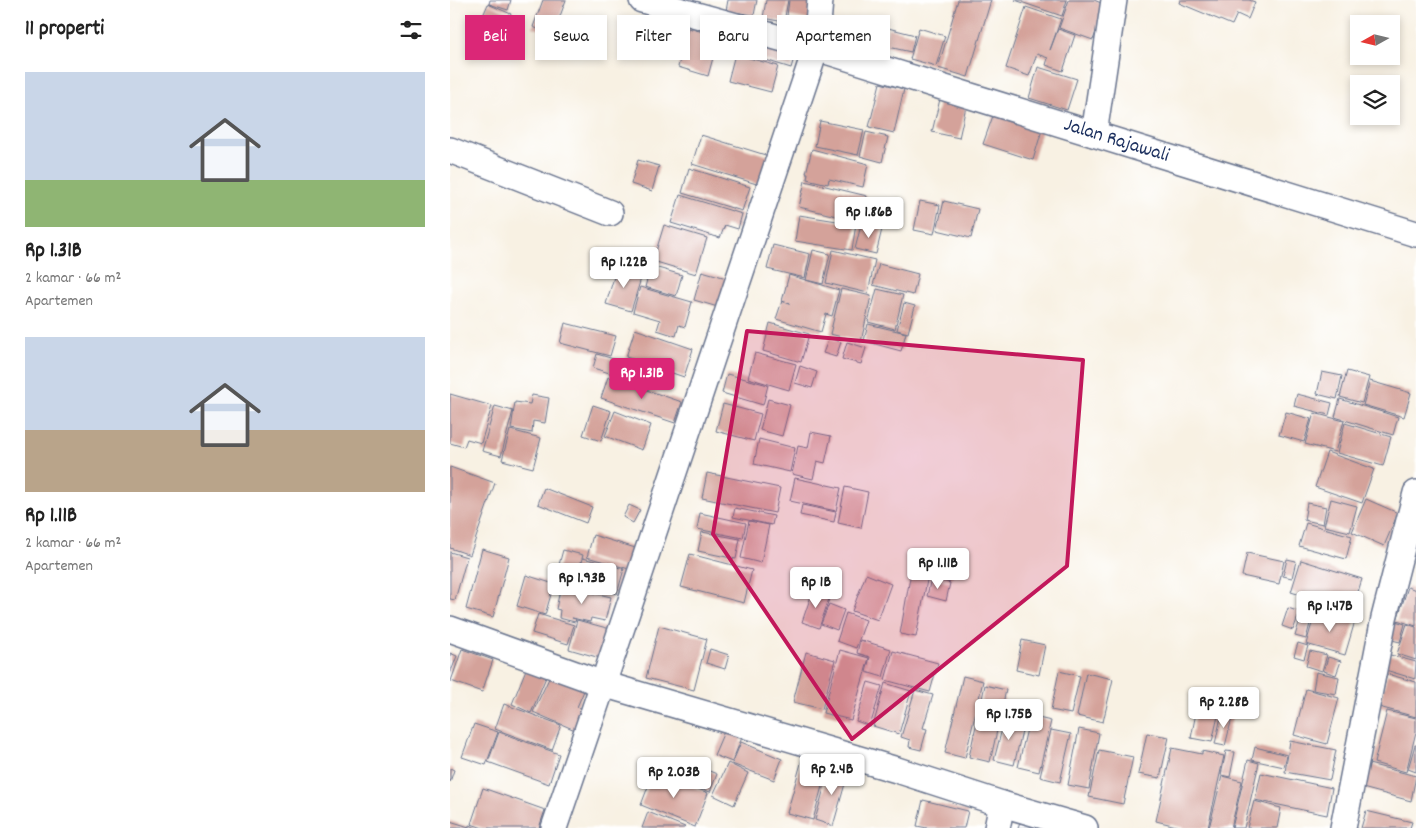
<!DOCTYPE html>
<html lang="id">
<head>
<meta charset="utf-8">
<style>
  body { margin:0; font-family:Dekko,sans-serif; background:#f6f6f6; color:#222; height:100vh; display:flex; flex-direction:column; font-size:19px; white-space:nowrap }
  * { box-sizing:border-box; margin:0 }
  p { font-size:16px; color:#767676 }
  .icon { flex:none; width:28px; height:28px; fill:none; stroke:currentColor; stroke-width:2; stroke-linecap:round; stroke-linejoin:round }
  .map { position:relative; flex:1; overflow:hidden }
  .side { display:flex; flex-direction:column; background:#fff; width:450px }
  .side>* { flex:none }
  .top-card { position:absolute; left:15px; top:15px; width:475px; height:45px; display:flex; gap:10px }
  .needle { width:32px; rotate:262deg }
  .controls { position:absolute; left:900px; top:15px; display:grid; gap:10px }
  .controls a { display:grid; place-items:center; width:50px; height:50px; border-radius:0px; background:#fff; box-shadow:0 2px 8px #0003; font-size:25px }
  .price { position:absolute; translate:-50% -42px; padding:0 11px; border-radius:5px; background:#fff; color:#222; font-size:16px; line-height:32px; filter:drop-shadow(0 1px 2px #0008) }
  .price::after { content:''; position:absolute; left:50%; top:30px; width:15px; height:11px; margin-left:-8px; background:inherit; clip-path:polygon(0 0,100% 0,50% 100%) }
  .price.on { background:#db2777; color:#fff }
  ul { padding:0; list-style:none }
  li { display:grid; align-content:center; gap:10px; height:265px; padding:0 25px }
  li span { display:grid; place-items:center; height:155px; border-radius:0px; color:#555 }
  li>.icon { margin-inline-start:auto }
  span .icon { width:90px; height:90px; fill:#fffc; stroke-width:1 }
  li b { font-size:21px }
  h2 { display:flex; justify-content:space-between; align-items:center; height:60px; padding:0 25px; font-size:21px }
  .tag { padding:0 18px; border-radius:0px; background:#fff; box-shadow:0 2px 8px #0003; font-size:18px; line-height:45px }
  .tag.on { background:#db2777; color:#fff }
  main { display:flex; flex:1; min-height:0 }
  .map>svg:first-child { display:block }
  .building { fill:#d4a29a }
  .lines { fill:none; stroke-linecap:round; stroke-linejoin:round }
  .minor-casing { stroke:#68738d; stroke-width:28 }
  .minor { stroke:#fff; stroke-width:25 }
  .marked { fill:#c2185b; fill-opacity:0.2; stroke:#c2185b; stroke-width:4; stroke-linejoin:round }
  .labels { text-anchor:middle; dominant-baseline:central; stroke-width:5; stroke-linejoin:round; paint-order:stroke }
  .street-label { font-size:20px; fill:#1b2f5e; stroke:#fff }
</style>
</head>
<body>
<main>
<section class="side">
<h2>11 properti<svg class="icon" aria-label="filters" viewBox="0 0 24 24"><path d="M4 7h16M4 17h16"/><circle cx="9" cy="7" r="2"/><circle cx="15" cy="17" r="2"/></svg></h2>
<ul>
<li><span style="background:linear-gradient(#c9d6e8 70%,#8fb573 0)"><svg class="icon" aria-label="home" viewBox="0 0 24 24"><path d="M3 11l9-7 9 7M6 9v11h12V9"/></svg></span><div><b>Rp 1.31B</b><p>2 kamar · 66 m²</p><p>Apartemen</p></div></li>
<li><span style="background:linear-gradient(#c9d6e8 60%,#b9a48a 0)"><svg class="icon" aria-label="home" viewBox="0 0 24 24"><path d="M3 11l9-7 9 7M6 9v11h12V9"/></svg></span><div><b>Rp 1.11B</b><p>2 kamar · 66 m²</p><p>Apartemen</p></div></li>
</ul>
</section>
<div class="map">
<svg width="966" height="828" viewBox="0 0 966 828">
  <rect width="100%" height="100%" fill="#fff"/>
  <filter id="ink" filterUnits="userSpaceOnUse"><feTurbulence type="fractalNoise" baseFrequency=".02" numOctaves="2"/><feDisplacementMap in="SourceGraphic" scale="10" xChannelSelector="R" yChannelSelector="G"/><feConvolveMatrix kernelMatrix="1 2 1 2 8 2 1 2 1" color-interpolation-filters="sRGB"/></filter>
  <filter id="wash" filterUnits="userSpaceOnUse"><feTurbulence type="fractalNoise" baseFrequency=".0096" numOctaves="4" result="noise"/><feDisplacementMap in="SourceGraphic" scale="20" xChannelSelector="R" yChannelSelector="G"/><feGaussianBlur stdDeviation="1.12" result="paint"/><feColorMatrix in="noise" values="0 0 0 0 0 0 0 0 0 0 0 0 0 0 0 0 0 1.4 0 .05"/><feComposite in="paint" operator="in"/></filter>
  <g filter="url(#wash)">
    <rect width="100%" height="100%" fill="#f8f1e3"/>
    <g id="blocks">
      <path class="building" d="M40 0H61L58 10 39 4Z
        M93 0H116L103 35 83 27Z
        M278 0H307L304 15 276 11Z
        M316 0H338L334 22 313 18Z
        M339 0H368L365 21 337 16Z
        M508 0H541L518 77 488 68Z
        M565 0H617L612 16Z
        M619 0H644L656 5 643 40 609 28Z
        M730 0H799L805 2 798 19 787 14 782 25 729 3Z
        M38 4 61 14 55 28 32 18Z
        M576 7 611 19 600 50 608 29 625 35 613 71 596 65 598 58 587 54 579 76 556 68Z
        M410 21 425 24 423 38 408 35Z
        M238 28 269 36 258 76 228 67Z
        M438 28 465 35 461 52 434 46Z
        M469 28 495 36 486 66 460 59Z
        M316 38 347 48 341 68 309 58Z
        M285 54 328 66 321 92 278 81Z
        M588 67 627 79 617 110 579 98Z
        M430 83 454 89 444 133 419 127Z
        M491 95 517 102 509 138 482 132Z
        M544 113 592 130 583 160 533 144Z
        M370 121 414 130 408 155 365 146Z
        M416 132 438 137 432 162 410 156Z
        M251 135 322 157 313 186 242 164Z
        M362 149 418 164 413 187 379 179 378 184 357 179 358 173H356Z
        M188 160 209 166 202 191 181 184Z
        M239 168 300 187 292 211 232 193Z
        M355 181 417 196 411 222 349 207Z
        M230 195 292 214 288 229 275 225 270 238 221 223Z
        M470 201 490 205 484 234 464 230Z
        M494 201 528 209 521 238 487 230Z
        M349 215 406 224 402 250 345 241Z
        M214 225 257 238 246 274 203 261Z
        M411 225 432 229 426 254 405 249Z
        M323 245 360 254 355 278 317 269Z
        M363 250 380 254 373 284 356 280Z
        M383 250 425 260 418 293 376 283Z
        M429 264 468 274 463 295 423 285Z
        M201 266 232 275 226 296 195 287Z
        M167 267 192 275 181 311 156 304Z
        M252 271 287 281 278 310 244 300Z
        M339 275 389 290 382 316 376 314 371 332 326 319 332 301 340 304 332 301Z
        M190 287 242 302 235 327 229 325 226 336 207 330 210 320 183 312Z
        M391 289 421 296 411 342 380 334Z
        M427 289 453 295 445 329 418 322Z
        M454 303 465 306 458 333 447 330Z
        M115 323 166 336 160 356 110 343Z
        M320 323 359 334 351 362 313 351Z
        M418 324 456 333 451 351 414 341Z
        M185 329 243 349 234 377 176 357Z
        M379 338 391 342 386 357 373 353Z
        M397 342 416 348 411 364 392 359Z
        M305 353 346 364 339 390 298 378Z
        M147 354 170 361 166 375 143 368Z
        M173 359 206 370 199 389 167 378Z
        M350 366 367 372 362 388 345 383Z
        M897 371 919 377 912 403 890 397Z
        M872 372 892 376 887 399 867 394Z
        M277 374 318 385 313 405 272 393Z
        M158 377 232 402 225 423 151 398Z
        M920 381 961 393 954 417 913 405Z
        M0 394 42 406 31 443 17 439 14 447 0 443Z
        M847 394 882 403 879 415 844 406Z
        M82 395 99 398 95 423 83 421 82 433 61 429 65 402 80 404Z
        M318 399 340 405 332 436 310 430Z
        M890 399 948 417 943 435 885 417Z
        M273 404 311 414 304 441 266 431Z
        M143 405 161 411 151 441 133 435Z
        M45 406 63 411 51 456 32 451Z
        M165 411 201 425 192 450 155 436Z
        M836 412 861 419 854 442 829 435Z
        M864 413 894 421 885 452 855 444Z
        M895 423 941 437 933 466 887 453Z
        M60 430 91 438 83 468 52 460Z
        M361 432 381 436 375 463 367 461 363 479 342 474 348 446 358 448Z
        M309 439 345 448 340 472 304 464Z
        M877 452 924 469 912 503 865 487Z
        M0 467 45 483 20 555 0 548Z
        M257 473 330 488 325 513 252 498Z
        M345 478 391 488 386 511 340 501Z
        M395 487 418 492 411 528 388 523Z
        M94 488 142 507 136 523 88 504Z
        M881 499 907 506 900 532 874 526Z
        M916 499 948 513 934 546 902 532Z
        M857 503 876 507 873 524 854 520Z
        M179 505 190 510 183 523 173 517Z
        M352 505 386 512 384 522 350 515Z
        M285 508 324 516 322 525 283 517Z
        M250 513 296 523 293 538 247 529Z
        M299 521 319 525 311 563 291 558Z
        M856 523 902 536 896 559 849 546Z
        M252 532 290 539 286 559 248 551Z
        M143 535 192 550 186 571 137 557Z
        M32 549 59 557 43 617 16 609Z
        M113 550 133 555 127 577 107 572Z
        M0 552 17 557 5 600 0 599Z
        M797 553 834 561 829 584 792 576Z
        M240 554 302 570 294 603 231 587Z
        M133 558 174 569 167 594 127 583Z
        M484 558 506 564 502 579 480 573Z
        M837 559 846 561 842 578 833 576Z
        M851 560 912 579 902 611 841 592Z
        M461 572 478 575 466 637 450 634Z
        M416 574 441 584 428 620 402 611Z
        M76 575 104 584 95 615 67 606Z
        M481 578 500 583 496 601 477 596Z
        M111 585 161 597 155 621 141 618 140 622 122 618 126 619 125 622 109 618 110 610 106 609Z
        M958 587 966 590V626L947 620Z
        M363 590 380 596 369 628 352 622Z
        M379 604 394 610 387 630 371 624Z
        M838 608 850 612 843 630 832 626Z
        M853 609 863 612 856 639 845 636Z
        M866 610 905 621 895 655 856 644Z
        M396 613 416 620 406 648 387 641Z
        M88 614 124 625 118 644 82 633Z
        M939 619 955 624 950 642 934 638Z
        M127 620 164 630 157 660 119 649Z
        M957 624 966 627V660L947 654Z
        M209 626 257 639 244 690 196 678Z
        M410 640 441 649 433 677 416 672 420 657 407 653Z
        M572 640 595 645 589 675 566 670Z
        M848 643 858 646 854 659 844 656Z
        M12 649 43 660 32 692 1 681Z
        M260 649 279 655 275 669 256 663Z
        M390 650 419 658 401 720 373 713Z
        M443 651 488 663 480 692 435 680Z
        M860 651 877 655 872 671 856 666Z
        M356 652 385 660 372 709 343 702Z
        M0 653 7 656 0 674Z
        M933 653 966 662 965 679 929 668Z
        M878 657 891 661 886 675 874 671Z
        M79 662 99 670 81 713 62 704Z
        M103 670 137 684 127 707 134 709 125 730 83 712Z
        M609 671 630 676 621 714 601 710Z
        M866 672 889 677 886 694 863 690Z
        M636 673 663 679 653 722 627 716Z
        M937 674 966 682V717L929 707Z
        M513 676 533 681 515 758 495 753Z
        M418 682 432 686 420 726 406 721Z
        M435 683 461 691 449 734 423 726Z
        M535 685 556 690 540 762 519 757Z
        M856 689 889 698 877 744 844 735Z
        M465 690 483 695 473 728 477 729 471 750 459 747 460 740 451 737Z
        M749 698 771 703 762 742 741 738Z
        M54 704 111 725 102 750 45 729Z
        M937 711 966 718V732L956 772 924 763Z
        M772 712 783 714 775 746 765 744Z
        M580 716 601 721 589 772 568 767Z
        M555 717 574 723 564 765 544 760Z
        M24 724 48 732 36 765 12 757Z
        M276 727 293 735 282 762 264 755Z
        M629 729 649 733 639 789 618 785Z
        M601 730 621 734 610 782 590 777Z
        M49 732 109 754 99 784 38 762Z
        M697 733 719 737 710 778 688 774Z
        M840 741 886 750 880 780 835 772Z
        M291 742 332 759 324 780 282 764Z
        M965 745H966V772L958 769Z
        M805 747 837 755 834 767 802 760Z
        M722 748 752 754V751L774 756 758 828H735L706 821Z
        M355 749 380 756 363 820 337 813Z
        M649 750 683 757 673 804 639 797Z
        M776 751 785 752 780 777 771 775Z
        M231 760 267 774 260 792 224 778Z
        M798 760 809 763 794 828H782Z
        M911 762 966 776 961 801 905 786Z
        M278 763 298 773 284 805 263 795Z
        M380 767 398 773 383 826 365 820Z
        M0 768 4 770 0 782Z
        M204 771 258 793 245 827 191 805Z
        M811 773 882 788 877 815 805 800Z
        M772 776 792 781 781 828H759Z
        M33 788 95 810 89 828H33L21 824Z
        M473 800 518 811 514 828H477L467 826Z
        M804 801 831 808 827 828H797Z
        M916 811 962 822 960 828H911Z
        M198 812 235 827 234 828H192Z
        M572 815 620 828H568Z
        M0 821 19 827V825L26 828H0Z"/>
    </g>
  </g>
  <g filter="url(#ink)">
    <use href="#blocks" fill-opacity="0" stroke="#68738d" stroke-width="1"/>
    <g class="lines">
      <g class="minor-casing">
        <g id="minor">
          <path id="s1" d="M192 0 366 48 966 234"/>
          <path d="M644 134 664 0"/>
          <path d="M0 150 160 213"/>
          <path d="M0 629 153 684 447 770 552 804 635 828"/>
          <path d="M104 828 153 684 366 48 370 0"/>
          <path d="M547 828 552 804"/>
          <path d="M893 828 934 618 966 493"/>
        </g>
      </g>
      <use href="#minor" class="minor"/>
    </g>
  </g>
  <path class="marked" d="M297 331 633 360 617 566 402 739 263 534Z"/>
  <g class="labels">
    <g class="street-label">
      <text stroke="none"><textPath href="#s1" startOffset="495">Jalan Rajawali</textPath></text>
    </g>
  </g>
</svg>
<div class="controls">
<a><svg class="needle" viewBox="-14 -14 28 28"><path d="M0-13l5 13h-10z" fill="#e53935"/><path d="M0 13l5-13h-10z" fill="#767676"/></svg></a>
<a><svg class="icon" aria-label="layers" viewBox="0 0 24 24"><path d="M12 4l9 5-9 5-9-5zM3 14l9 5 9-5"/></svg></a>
</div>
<b class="price" style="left:419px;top:239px">Rp 1.86B</b>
<b class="price" style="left:174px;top:289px">Rp 1.22B</b>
<b class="price on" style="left:192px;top:400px">Rp 1.31B</b>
<b class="price" style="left:488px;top:590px">Rp 1.11B</b>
<b class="price" style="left:132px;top:605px">Rp 1.93B</b>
<b class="price" style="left:366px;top:609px">Rp 1B</b>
<b class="price" style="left:880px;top:633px">Rp 1.47B</b>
<b class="price" style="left:774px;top:729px">Rp 2.28B</b>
<b class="price" style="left:559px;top:741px">Rp 1.75B</b>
<b class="price" style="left:382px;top:796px">Rp 2.4B</b>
<b class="price" style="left:224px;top:799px">Rp 2.03B</b>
<div class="top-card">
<a class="tag on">Beli</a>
<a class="tag">Sewa</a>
<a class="tag">Filter</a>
<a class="tag">Baru</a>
<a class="tag">Apartemen</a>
</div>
</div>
</main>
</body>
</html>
